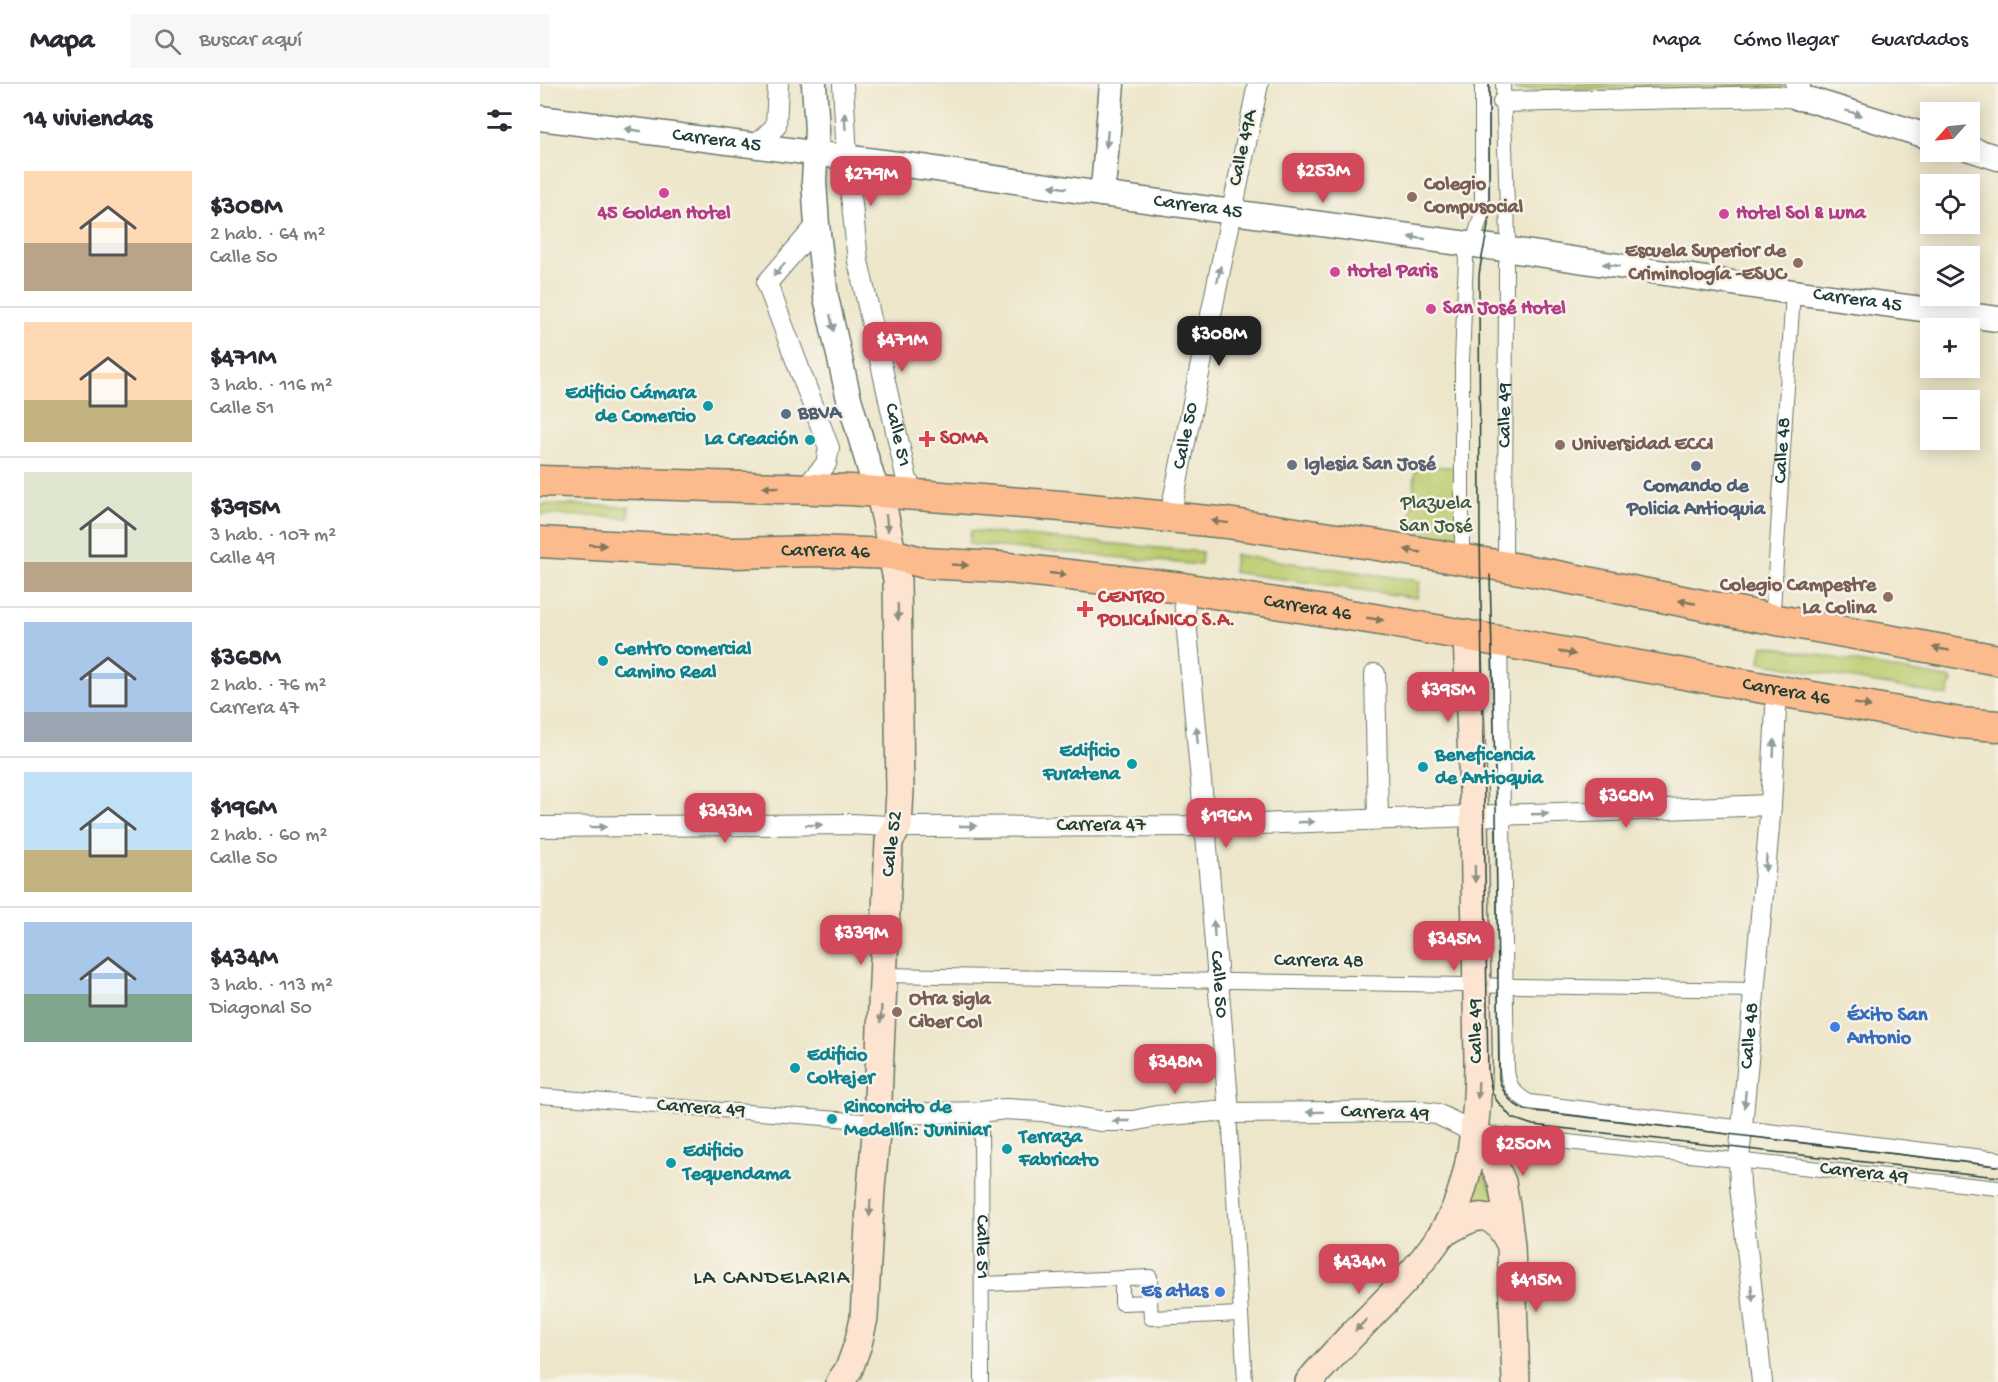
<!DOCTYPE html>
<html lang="es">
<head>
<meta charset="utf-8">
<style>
  body { margin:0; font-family:"Gochi Hand",sans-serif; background:#f7f7f7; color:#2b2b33; height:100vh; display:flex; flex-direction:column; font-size:22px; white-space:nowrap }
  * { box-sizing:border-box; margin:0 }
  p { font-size:20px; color:#7c7c81 }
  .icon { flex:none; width:33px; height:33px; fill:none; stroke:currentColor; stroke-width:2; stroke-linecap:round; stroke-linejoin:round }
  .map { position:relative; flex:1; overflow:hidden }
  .drawer { display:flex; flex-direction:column; background:#fff; width:540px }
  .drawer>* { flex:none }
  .needle { width:39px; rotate:243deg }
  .controls { position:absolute; left:1380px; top:18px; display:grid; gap:12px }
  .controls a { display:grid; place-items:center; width:60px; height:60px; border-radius:0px; background:#fff; box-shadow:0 3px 15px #0003; font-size:30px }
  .price { position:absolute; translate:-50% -51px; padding:0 14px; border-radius:12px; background:#d1495b; color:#fff; font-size:20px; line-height:39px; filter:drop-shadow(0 2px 3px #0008) }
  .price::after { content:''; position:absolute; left:50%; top:36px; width:18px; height:14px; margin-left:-9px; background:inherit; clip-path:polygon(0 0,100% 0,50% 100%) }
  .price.current { background:#222; color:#fff }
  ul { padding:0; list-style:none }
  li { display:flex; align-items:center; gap:18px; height:150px; padding:0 24px }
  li+li { border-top:2px solid #e1e1e2 }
  li span { display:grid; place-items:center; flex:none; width:168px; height:120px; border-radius:0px; color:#555 }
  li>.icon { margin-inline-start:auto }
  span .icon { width:72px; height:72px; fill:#fffc; stroke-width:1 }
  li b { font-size:26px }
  h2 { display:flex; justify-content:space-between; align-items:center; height:72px; padding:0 24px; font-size:26px }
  header { display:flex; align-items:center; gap:36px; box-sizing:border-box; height:84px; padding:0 30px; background:#fff; border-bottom:2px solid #e1e1e2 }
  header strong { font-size:28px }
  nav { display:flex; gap:33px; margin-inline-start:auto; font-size:21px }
  .search { width:420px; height:54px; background:#f7f7f7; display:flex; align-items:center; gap:15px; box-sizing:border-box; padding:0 21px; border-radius:0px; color:#7c7c81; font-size:22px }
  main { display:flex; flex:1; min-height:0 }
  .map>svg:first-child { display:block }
  .green { fill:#bccc6e; stroke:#6e8451; stroke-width:1.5 }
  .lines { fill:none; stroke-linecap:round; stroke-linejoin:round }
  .pedestrian-casing { stroke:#677868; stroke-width:16 }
  .minor-casing { stroke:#677868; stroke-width:22 }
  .tertiary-casing { stroke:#677868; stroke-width:27 }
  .secondary-casing { stroke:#677868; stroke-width:30 }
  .primary-casing { stroke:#677868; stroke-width:33 }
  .pedestrian { stroke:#fff; stroke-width:14 }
  .minor { stroke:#fff; stroke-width:20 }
  .tertiary { stroke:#fff; stroke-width:24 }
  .secondary { stroke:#fde4d1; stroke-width:27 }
  .primary { stroke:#fbbb8d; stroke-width:30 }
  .tram { stroke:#1f3d34; stroke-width:1.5 }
  .oneway { fill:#8f9e9a }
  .oneway2 { fill:#82765c }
  .oneway3 { fill:#8e9082 }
  .hotel-dot { fill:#d1479c; stroke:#f7f3e8; stroke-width:2 }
  .education-dot { fill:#8d6e63; stroke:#f7f3e8; stroke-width:2 }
  .culture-dot { fill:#0f9aa8; stroke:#f7f3e8; stroke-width:2 }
  .service-dot { fill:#5c6f8a; stroke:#f7f3e8; stroke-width:2 }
  .health-dot { fill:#e0444e; stroke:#f7f3e8; stroke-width:2 }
  .worship-dot { fill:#6b7280; stroke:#f7f3e8; stroke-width:2 }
  .shop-dot { fill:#3f7fe0; stroke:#f7f3e8; stroke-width:2 }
  .labels { text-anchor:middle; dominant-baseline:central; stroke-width:5; stroke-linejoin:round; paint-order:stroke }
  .street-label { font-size:20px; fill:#1f3d34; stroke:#f7f3e8 }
  .education-label { font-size:20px; font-weight:bold; fill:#785e54; stroke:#f7f3e8; text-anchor:start }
  .hotel-label { font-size:20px; font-weight:bold; fill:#b23c85; stroke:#f7f3e8; text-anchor:start }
  .culture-label { font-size:20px; font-weight:bold; fill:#0d838f; stroke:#f7f3e8; text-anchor:start }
  .service-label { font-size:20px; font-weight:bold; fill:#4e5e75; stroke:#f7f3e8; text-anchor:start }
  .health-label { font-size:20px; font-weight:bold; fill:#be3a42; stroke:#f7f3e8; text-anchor:start }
  .worship-label { font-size:20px; font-weight:bold; fill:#5b616d; stroke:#f7f3e8; text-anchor:start }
  .park-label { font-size:20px; fill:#3e5a40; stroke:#f7f3e8 }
  .shop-label { font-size:20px; font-weight:bold; fill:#366cbe; stroke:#f7f3e8; text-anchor:start }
  .neighbourhood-label { font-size:21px; letter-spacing:1.5px; fill:#1f3d34; stroke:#f7f3e8 }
</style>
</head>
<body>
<header>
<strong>Mapa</strong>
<div class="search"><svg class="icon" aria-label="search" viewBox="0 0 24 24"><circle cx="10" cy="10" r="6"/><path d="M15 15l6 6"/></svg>Buscar aquí</div>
<nav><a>Mapa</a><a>Cómo llegar</a><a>Guardados</a></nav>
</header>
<main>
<section class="drawer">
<h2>14 viviendas<svg class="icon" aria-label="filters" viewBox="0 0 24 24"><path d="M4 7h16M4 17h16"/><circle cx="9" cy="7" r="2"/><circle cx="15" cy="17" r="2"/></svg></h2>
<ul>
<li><span style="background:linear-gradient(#ffd9b3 60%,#b9a48a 0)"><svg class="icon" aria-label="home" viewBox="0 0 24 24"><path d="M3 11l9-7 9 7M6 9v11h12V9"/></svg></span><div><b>$308M</b><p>2 hab. · 64 m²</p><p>Calle 50</p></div></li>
<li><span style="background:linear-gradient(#ffd9b3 65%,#c2b280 0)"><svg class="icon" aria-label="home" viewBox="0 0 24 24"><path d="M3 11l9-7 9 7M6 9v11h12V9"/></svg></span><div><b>$471M</b><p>3 hab. · 116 m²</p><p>Calle 51</p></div></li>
<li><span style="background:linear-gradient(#dfe7d0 75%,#b9a48a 0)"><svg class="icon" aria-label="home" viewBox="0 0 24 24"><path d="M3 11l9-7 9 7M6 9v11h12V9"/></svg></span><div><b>$395M</b><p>3 hab. · 107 m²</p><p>Calle 49</p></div></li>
<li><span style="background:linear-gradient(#a9c7e8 75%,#9aa5b1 0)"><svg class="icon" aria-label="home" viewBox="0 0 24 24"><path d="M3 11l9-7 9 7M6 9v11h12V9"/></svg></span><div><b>$368M</b><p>2 hab. · 76 m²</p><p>Carrera 47</p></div></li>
<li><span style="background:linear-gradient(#bfe0f5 65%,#c2b280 0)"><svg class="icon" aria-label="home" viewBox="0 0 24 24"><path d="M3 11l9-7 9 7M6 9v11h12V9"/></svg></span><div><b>$196M</b><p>2 hab. · 60 m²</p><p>Calle 50</p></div></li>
<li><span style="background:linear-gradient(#a9c7e8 60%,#7fa58c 0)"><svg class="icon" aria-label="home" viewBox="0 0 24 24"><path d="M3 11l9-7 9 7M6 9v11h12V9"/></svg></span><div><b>$434M</b><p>3 hab. · 113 m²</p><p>Diagonal 50</p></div></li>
</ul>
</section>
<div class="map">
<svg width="1458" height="1298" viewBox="0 0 1458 1298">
  <rect width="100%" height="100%" fill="#f7f3e8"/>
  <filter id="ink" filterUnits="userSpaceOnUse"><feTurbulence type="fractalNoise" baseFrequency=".0167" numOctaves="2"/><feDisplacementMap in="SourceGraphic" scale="12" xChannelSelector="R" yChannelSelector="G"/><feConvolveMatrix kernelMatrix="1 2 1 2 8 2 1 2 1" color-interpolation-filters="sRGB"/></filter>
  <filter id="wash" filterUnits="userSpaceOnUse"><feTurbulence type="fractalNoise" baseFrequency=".008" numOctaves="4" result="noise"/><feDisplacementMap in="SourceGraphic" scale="24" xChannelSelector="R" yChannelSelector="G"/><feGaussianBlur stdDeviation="1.35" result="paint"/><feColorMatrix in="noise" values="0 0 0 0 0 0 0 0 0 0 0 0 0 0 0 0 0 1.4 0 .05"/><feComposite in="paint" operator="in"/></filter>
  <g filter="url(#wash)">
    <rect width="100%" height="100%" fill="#ede6ca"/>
    <path class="green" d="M972 0H1245L1240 4 975 6Z
      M876 381 922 384V464L869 454Z
      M0 420 89 423V434L0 430Z
      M431 447 662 468 661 481 429 460Z
      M695 471 880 497 877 514 693 488Z
      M1223 561 1412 595 1408 612 1220 578Z
      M938 1076 959 1122 946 1120 926 1127Z"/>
  </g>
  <g filter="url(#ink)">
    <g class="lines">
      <g class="pedestrian-casing">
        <g id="pedestrian">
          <path d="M963 0 968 154"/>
          <path d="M936 149 942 129V0"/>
          <path d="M922 475V277L926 174"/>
          <path id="s1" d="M965 483 966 180"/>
          <path id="s2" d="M1233 525 1253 208"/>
          <path d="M960 557 963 725"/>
          <path d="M963 738 967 985C968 1001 974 1010 989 1018L1458 1075"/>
          <path d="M343 891 1214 906"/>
          <path d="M0 1012 323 1037"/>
          <path id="s3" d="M441 1028 442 1298"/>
          <path d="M689 1029 705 1298"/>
          <path d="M934 1048 1458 1104"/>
          <path d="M582 1194V1219L610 1218 611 1234 701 1230"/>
          <path d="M443 1200 610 1193V1218"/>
        </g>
      </g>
      <g class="minor-casing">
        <g id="minor">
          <path id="s4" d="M303 0 307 73 318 177 367 396 377 412"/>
          <path d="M963 18 1236 12 1258 14"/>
          <path d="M214 63 236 42 238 0"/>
          <path d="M265 404 286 380 289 364 227 199 277 141"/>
          <path id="s5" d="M630 432 718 0"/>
          <path id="s6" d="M643 504 666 751 689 1029"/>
          <path d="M835 590 838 735"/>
          <path d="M0 743 309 740 370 743 665 742 1231 721"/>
          <path d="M337 1039 351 1030 441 1028 465 1025 501 1027 560 1037H593L617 1032 676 1027 689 1029 874 1027 897 1030 934 1048"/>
          <path id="s7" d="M1222 1298 1200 1102 1199 1076 1231 721 1237 606"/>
        </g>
      </g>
      <g class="tertiary-casing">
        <g id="tertiary">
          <path d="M274 0 277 46 274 97 277 141 286 213 308 311 332 393 339 409"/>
          <path d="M1258 0V14L1271 16 1390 53"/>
          <path id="s8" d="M0 34 389 84 561 110 957 164 1253 208 1458 235"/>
          <path d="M1430 65 1458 74"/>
          <path d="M561 110 564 93 572 0"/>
        </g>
      </g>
      <g class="secondary-casing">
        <path id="secondary" d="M934 1048 954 1080 962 1098 966 1122 971 1161 976 1298
          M902 1150C934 1132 950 1119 970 1160
          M300 1298 309 1285 318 1260 324 1234 331 1104 337 1039 349 757 358 743 360 707 357 495C350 467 348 437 339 409
          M769 1298C811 1247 864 1206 901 1151 932 1106 938 1030 938 978L934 732 927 551"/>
      </g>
      <g class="primary-casing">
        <g id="primary">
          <path d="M0 397 311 406 521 422 687 439 831 460 997 488 1232 535 1458 576"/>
          <path id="s9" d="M0 458 194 469 274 467 351 470 385 479 459 483 643 504 840 536 1420 639 1458 642"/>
        </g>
      </g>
      <use href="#pedestrian" class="pedestrian"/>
      <use href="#minor" class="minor"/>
      <use href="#tertiary" class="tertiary"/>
      <use href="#secondary" class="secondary"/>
      <use href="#primary" class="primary"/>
      <path class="tram" d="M949 0V131C948 152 941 171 939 192L940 452 948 988 952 1008 957 1017 972 1034 993 1041 1458 1093
        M950 491 956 725 959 995C963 1010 971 1020 985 1026L1458 1082"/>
    </g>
    <defs><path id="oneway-solid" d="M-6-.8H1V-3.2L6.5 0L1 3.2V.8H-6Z" transform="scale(1.5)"/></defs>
    <g class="oneway">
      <use href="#oneway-solid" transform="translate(1314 29) rotate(17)"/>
      <use href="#oneway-solid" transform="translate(305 37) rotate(-93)"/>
      <use href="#oneway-solid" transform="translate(93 46) rotate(-172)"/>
      <use href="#oneway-solid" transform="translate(567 55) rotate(95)"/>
      <use href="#oneway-solid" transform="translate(518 103) rotate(-171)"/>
      <use href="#oneway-solid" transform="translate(877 154) rotate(-172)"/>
      <use href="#oneway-solid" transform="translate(1071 181) rotate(-172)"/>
      <use href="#oneway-solid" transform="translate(239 186) rotate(132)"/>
      <use href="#oneway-solid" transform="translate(679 190) rotate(-78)"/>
      <use href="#oneway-solid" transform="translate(292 239) rotate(78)"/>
      <use href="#oneway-solid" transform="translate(657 651) rotate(-95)"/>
      <use href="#oneway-solid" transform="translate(1234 664) rotate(-87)"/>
      <use href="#oneway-solid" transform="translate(1000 730) rotate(-2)"/>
      <use href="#oneway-solid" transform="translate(766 738) rotate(-2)"/>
      <use href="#oneway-solid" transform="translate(274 741) rotate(-1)"/>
      <use href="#oneway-solid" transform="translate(428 742)"/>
      <use href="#oneway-solid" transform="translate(58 743) rotate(-1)"/>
      <use href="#oneway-solid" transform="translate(1226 779) rotate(95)"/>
      <use href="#oneway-solid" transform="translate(674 845) rotate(-94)"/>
      <use href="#oneway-solid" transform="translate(1205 1015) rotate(95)"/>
      <use href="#oneway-solid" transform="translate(775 1028) rotate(179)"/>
      <use href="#oneway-solid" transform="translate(581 1037) rotate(-180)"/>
      <use href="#oneway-solid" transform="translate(1212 1209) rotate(84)"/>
    </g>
    <g class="oneway2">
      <use href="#oneway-solid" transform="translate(231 403) rotate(-178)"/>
      <use href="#oneway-solid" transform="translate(680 438) rotate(-173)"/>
      <use href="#oneway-solid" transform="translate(58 461) rotate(3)"/>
      <use href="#oneway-solid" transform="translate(873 467) rotate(-170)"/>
      <use href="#oneway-solid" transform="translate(420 481) rotate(3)"/>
      <use href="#oneway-solid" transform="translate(518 490) rotate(6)"/>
      <use href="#oneway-solid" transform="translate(1147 518) rotate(-169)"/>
      <use href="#oneway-solid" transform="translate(835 535) rotate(9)"/>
      <use href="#oneway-solid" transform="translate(1401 565) rotate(-170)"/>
      <use href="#oneway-solid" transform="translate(1027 569) rotate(10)"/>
      <use href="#oneway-solid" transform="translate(1323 621) rotate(10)"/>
    </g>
    <g class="oneway3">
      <use href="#oneway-solid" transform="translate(347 439) rotate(83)"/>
      <use href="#oneway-solid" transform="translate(358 528) rotate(88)"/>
      <use href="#oneway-solid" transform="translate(935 790) rotate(89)"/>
      <use href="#oneway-solid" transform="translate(341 930) rotate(93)"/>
      <use href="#oneway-solid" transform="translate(938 1006) rotate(92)"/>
      <use href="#oneway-solid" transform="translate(330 1124) rotate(93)"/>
      <use href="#oneway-solid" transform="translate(821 1241) rotate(134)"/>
    </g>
  </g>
  <g class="hotel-dot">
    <circle cx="124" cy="109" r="6"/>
    <circle cx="1184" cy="130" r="6"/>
    <circle cx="795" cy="188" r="6"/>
    <circle cx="891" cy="225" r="6"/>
  </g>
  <g class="education-dot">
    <circle cx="872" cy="113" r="6"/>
    <circle cx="1258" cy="179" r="6"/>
    <circle cx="1020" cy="361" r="6"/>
    <circle cx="1348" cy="513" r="6"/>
    <circle cx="357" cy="928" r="6"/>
  </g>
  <g class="culture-dot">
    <circle cx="168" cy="322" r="6"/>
    <circle cx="270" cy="356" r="6"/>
    <circle cx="63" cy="577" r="6"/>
    <circle cx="592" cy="680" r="6"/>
    <circle cx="883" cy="683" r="6"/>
    <circle cx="255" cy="984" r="6"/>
    <circle cx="292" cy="1035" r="6"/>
    <circle cx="467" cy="1065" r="6"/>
    <circle cx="131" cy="1079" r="6"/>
  </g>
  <g class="service-dot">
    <circle cx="246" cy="330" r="6"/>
    <circle cx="1156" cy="382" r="6"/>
  </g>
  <g class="health-dot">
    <path d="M384 346h6v6h6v6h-6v6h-6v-6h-6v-6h6z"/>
    <path d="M542 516h6v6h6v6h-6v6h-6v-6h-6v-6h6z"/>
  </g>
  <circle class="worship-dot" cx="752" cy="381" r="6"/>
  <g class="shop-dot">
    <circle cx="1295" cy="943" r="6"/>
    <circle cx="680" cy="1208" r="6"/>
  </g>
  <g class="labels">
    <g class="street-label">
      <text stroke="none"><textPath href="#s8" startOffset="178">Carrera 45</textPath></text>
      <text transform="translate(704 64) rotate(-78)">Calle 49A</text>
      <text stroke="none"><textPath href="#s8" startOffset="664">Carrera 45</textPath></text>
      <text stroke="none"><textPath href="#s8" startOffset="1330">Carrera 45</textPath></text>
      <text stroke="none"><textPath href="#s1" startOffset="152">Calle 49</textPath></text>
      <text stroke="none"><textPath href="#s4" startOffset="356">Calle 51</textPath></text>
      <text stroke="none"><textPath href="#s5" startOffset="82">Calle 50</textPath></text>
      <text stroke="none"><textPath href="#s2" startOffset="159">Calle 48</textPath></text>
      <text stroke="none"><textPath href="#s9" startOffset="286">Carrera 46</textPath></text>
      <text stroke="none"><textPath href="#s9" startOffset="772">Carrera 46</textPath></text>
      <text stroke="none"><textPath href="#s9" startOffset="1258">Carrera 46</textPath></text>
      <text x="561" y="742">Carrera 47</text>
      <text transform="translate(353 760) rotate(-83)">Calle 52</text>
      <text transform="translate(779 878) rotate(1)">Carrera 48</text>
      <text stroke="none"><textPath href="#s6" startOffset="398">Calle 50</textPath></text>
      <text transform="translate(937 947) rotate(-91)">Calle 49</text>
      <text stroke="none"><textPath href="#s7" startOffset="348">Calle 48</textPath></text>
      <text transform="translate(161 1025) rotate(4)">Carrera 49</text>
      <text transform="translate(845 1030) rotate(2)">Carrera 49</text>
      <text transform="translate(1324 1090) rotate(6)">Carrera 49</text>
      <text stroke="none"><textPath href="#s3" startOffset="135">Calle 51</textPath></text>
    </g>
    <g class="education-label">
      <text x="884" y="101">Colegio<tspan x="884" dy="23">Compusocial</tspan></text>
      <text x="1246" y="168" text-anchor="end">Escuela Superior de<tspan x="1246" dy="23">Criminología -ESUC</tspan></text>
      <text x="1032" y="361">Universidad ECCI</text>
      <text x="1336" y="502" text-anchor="end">Colegio Campestre<tspan x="1336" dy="23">La Colina</tspan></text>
      <text x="369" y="916">Otra sigla<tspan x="369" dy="23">Ciber Col</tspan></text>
    </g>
    <g class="hotel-label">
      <text x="124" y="130" text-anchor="middle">45 Golden Hotel</text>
      <text x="1196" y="130">Hotel Sol &amp; Luna</text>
      <text x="807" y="188">Hotel Paris</text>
      <text x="903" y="225">San José Hotel</text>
    </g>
    <g class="culture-label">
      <text x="156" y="310" text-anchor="end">Edificio Cámara<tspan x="156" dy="23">de Comercio</tspan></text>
      <text x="258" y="356" text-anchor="end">La Creación</text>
      <text x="75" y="566">Centro comercial<tspan x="75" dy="23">Camino Real</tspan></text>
      <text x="580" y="668" text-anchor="end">Edificio<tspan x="580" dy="23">Furatena</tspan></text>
      <text x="895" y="672">Beneficencia<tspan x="895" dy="23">de Antioquia</tspan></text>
      <text x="267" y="972">Edificio<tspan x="267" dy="23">Coltejer</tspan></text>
      <text x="304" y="1024">Rinconcito de<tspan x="304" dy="23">Medellín: Juniniar</tspan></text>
      <text x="479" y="1054">Terraza<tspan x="479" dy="23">Fabricato</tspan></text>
      <text x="143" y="1068">Edificio<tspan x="143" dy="23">Tequendama</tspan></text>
    </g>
    <g class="service-label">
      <text x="258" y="330">BBVA</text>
      <text x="1156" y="403" text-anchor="middle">Comando de<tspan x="1156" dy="23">Policia Antioquia</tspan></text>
    </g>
    <g class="health-label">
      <text x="400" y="355">SOMA</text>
      <text x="558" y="514">CENTRO<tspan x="558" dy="23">POLICLÍNICO S.A.</tspan></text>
    </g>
    <g class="worship-label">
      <text x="764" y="381">Iglesia San José</text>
    </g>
    <g class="park-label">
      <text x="896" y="420">Plazuela<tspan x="896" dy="23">San José</tspan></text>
    </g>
    <g class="shop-label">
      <text x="1307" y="932">Éxito San<tspan x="1307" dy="23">Antonio</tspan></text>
      <text x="668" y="1208" text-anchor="end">Es atlas</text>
    </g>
    <g class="neighbourhood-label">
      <text x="232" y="1195">LA CANDELARIA</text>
    </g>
  </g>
</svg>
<div class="controls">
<a><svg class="needle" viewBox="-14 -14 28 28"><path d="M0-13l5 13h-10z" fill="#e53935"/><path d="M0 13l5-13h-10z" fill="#7c7c81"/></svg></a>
<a><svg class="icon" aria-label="locate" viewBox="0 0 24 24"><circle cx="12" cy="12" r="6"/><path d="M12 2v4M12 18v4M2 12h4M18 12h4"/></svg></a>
<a><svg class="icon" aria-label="layers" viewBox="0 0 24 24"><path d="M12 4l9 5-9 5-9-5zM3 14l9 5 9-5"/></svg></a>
<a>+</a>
<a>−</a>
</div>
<b class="price" style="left:783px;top:120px">$253M</b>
<b class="price" style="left:331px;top:123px">$279M</b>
<b class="price current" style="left:679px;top:283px">$308M</b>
<b class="price" style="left:362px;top:289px">$471M</b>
<b class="price" style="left:908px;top:639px">$395M</b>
<b class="price" style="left:1086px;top:745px">$368M</b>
<b class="price" style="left:185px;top:760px">$343M</b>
<b class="price" style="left:686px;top:765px">$196M</b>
<b class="price" style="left:321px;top:882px">$339M</b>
<b class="price" style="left:914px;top:888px">$345M</b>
<b class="price" style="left:635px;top:1011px">$348M</b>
<b class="price" style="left:983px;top:1093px">$250M</b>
<b class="price" style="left:819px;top:1211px">$434M</b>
<b class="price" style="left:996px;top:1229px">$415M</b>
</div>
</main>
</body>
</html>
